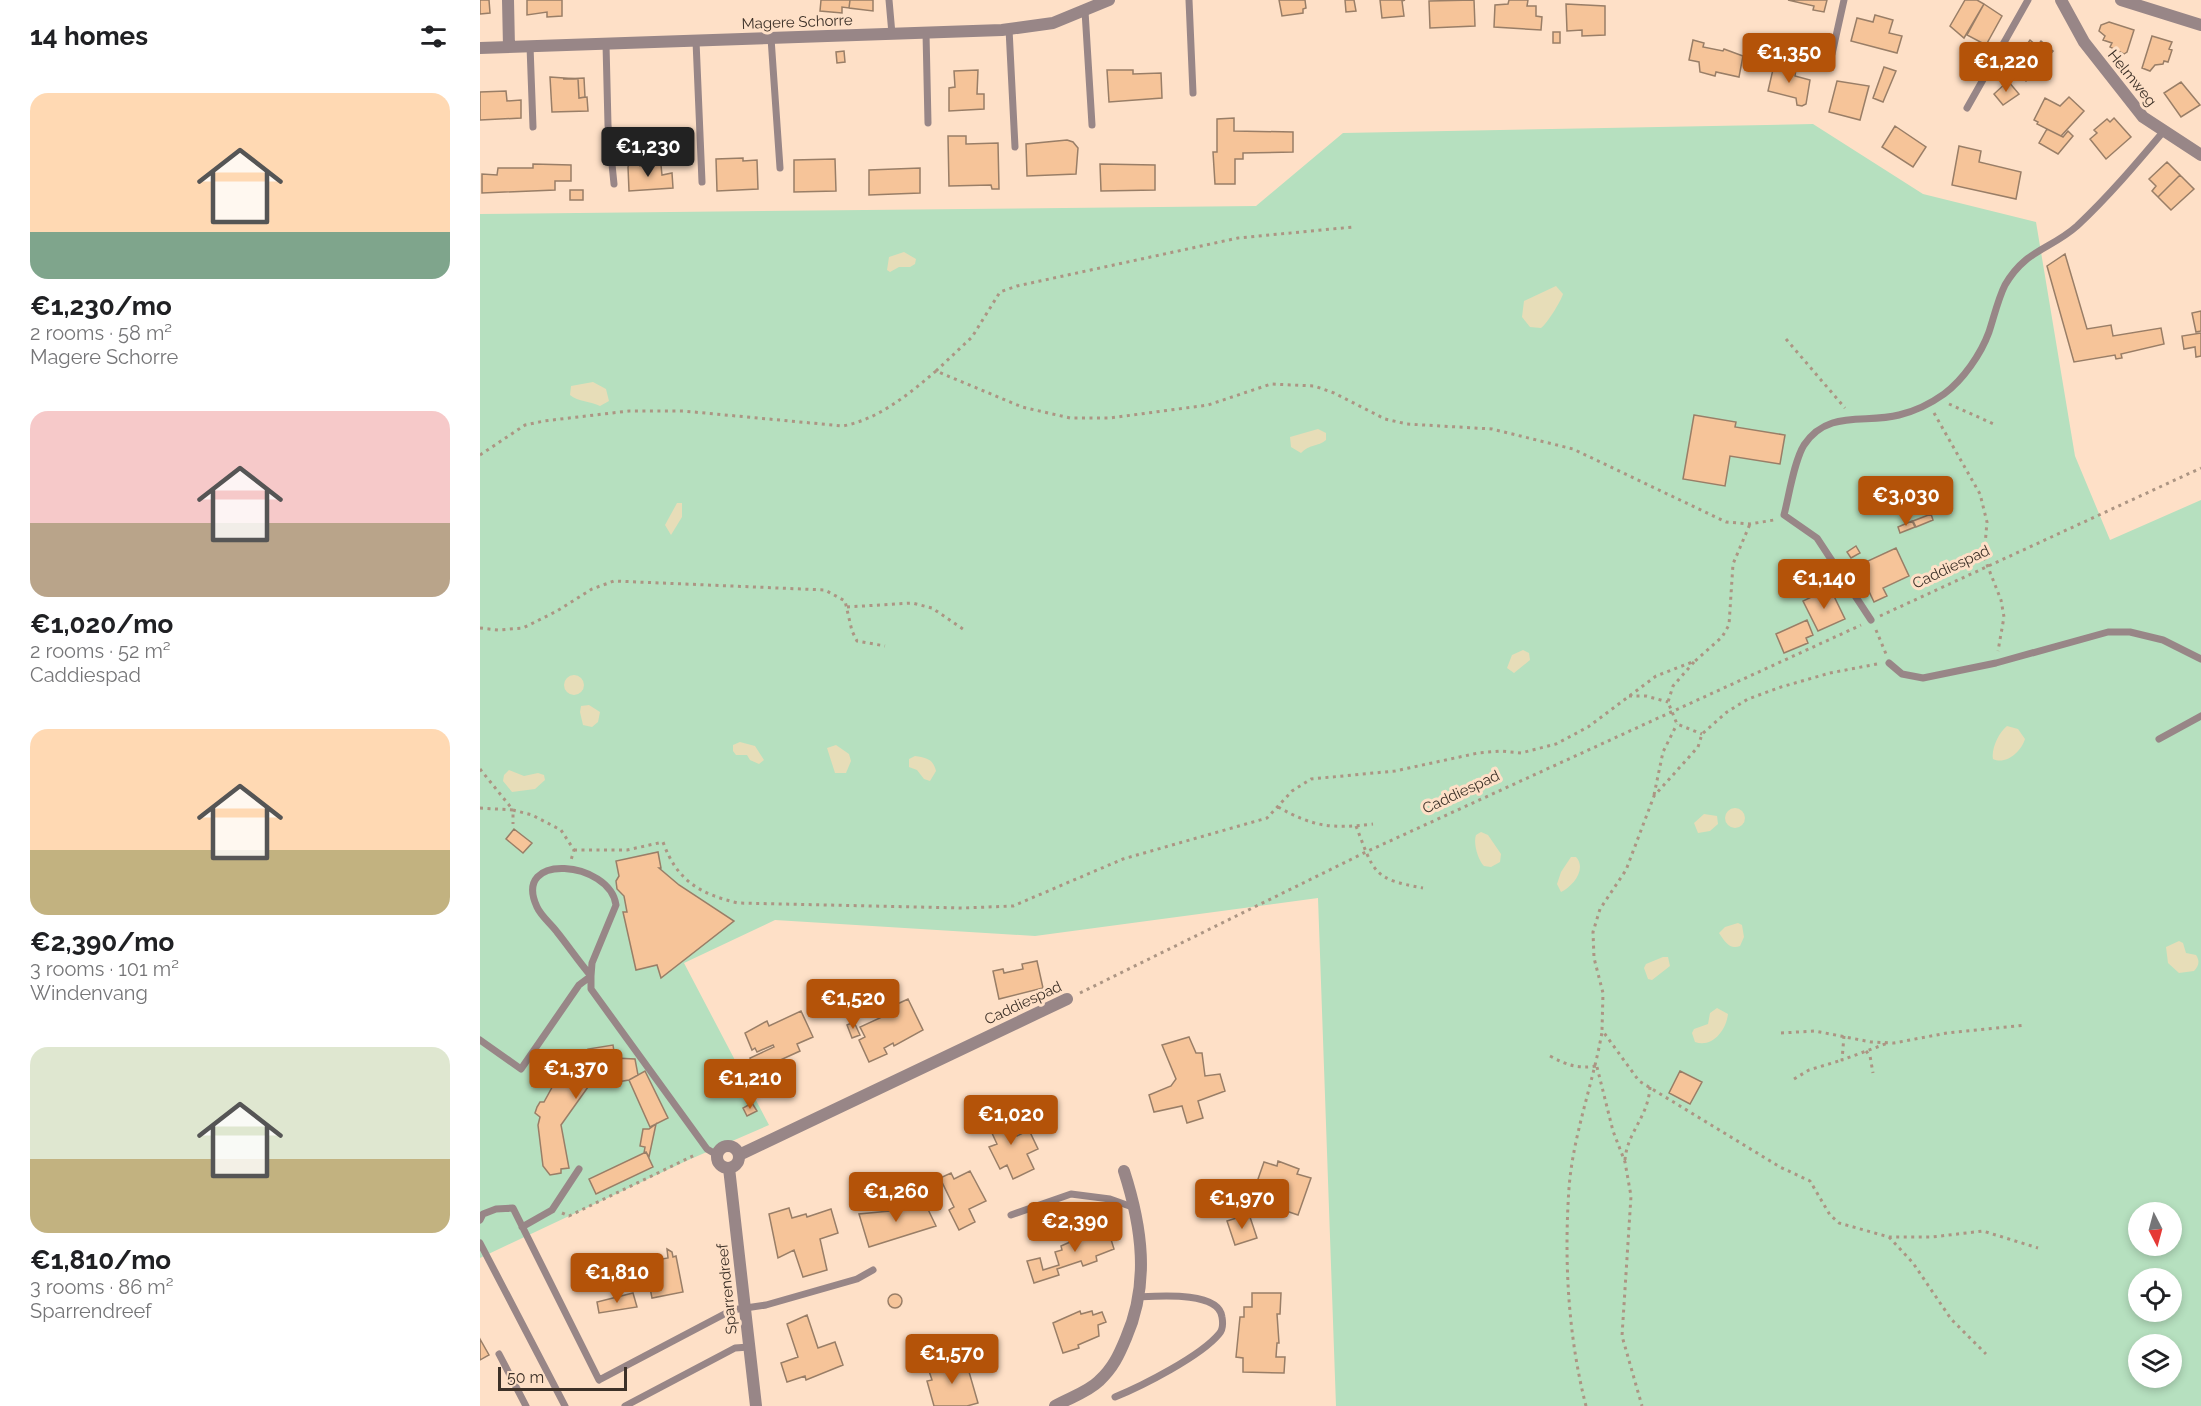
<!DOCTYPE html>
<html lang="en">
<head>
<meta charset="utf-8">
<style>
  body { margin:0; font-family:Raleway,sans-serif; background:#f2f2f2; color:#202124; height:100vh; display:flex; flex-direction:column; font-size:22px; white-space:nowrap }
  * { box-sizing:border-box; margin:0 }
  p { font-size:20px; color:#757577 }
  .icon { flex:none; width:33px; height:33px; fill:none; stroke:currentColor; stroke-width:2; stroke-linecap:round; stroke-linejoin:round }
  .map { position:relative; flex:1; overflow:hidden }
  .panel { display:flex; flex-direction:column; background:#fff; width:480px }
  .panel>* { flex:none }
  .needle { width:39px; rotate:174deg }
  .fabs { position:absolute; left:1648px; top:1202px; display:grid; gap:12px }
  .fabs a { display:grid; place-items:center; width:54px; height:54px; border-radius:50%; background:#fff; box-shadow:0 3px 9px #0003; font-size:30px }
  .scale { position:absolute; left:18px; bottom:15px; width:129px; box-sizing:border-box; padding-left:6px; border:3px solid #3d3128; border-top:0; font-size:16px; line-height:21px; white-space:nowrap; color:#3d3128; -webkit-text-stroke:4px #fee0c7; paint-order:stroke }
  .price { position:absolute; translate:-50% -51px; padding:0 14px; border-radius:6px; background:#b45309; color:#fff; font-size:20px; line-height:39px; filter:drop-shadow(0 2px 3px #0008) }
  .price::after { content:''; position:absolute; left:50%; top:36px; width:18px; height:14px; margin-left:-9px; background:inherit; clip-path:polygon(0 0,100% 0,50% 100%) }
  .price.on { background:#222; color:#fff }
  ul { padding:0; list-style:none }
  li { display:grid; align-content:center; gap:12px; height:318px; padding:0 30px }
  li span { display:grid; place-items:center; height:186px; border-radius:18px; color:#555 }
  li>.icon { margin-inline-start:auto }
  span .icon { width:108px; height:108px; fill:#fffc; stroke-width:1 }
  li b { font-size:26px }
  h2 { display:flex; justify-content:space-between; align-items:center; height:72px; padding:0 30px; font-size:26px }
  main { display:flex; flex:1; min-height:0 }
  .map>svg:first-child { display:block }
  .green { fill:#b6e0bf; fill-rule:evenodd }
  .sand { fill:#e7ddb8 }
  .building { fill:#f6c499; stroke:#997e67; stroke-width:1.5 }
  .lines { fill:none; stroke-linecap:round; stroke-linejoin:round }
  .path { stroke:#ac9583; stroke-width:3; stroke-dasharray:3 4.5; stroke-linecap:butt }
  .lane { stroke:#988687; stroke-width:7 }
  .street { stroke:#988687; stroke-width:12 }
  .labels { text-anchor:middle; dominant-baseline:central; stroke-width:6; stroke-linejoin:round; paint-order:stroke }
  .street-label { font-size:15px; fill:#3d3128; stroke:#fee0c7 }
</style>
</head>
<body>
<main>
<section class="panel">
<h2>14 homes<svg class="icon" aria-label="filters" viewBox="0 0 24 24"><path d="M4 7h16M4 17h16"/><circle cx="9" cy="7" r="2"/><circle cx="15" cy="17" r="2"/></svg></h2>
<ul>
<li><span style="background:linear-gradient(#ffd9b3 75%,#7fa58c 0)"><svg class="icon" aria-label="home" viewBox="0 0 24 24"><path d="M3 11l9-7 9 7M6 9v11h12V9"/></svg></span><div><b>€1,230/mo</b><p>2 rooms · 58 m²</p><p>Magere Schorre</p></div></li>
<li><span style="background:linear-gradient(#f6c9c9 60%,#b9a48a 0)"><svg class="icon" aria-label="home" viewBox="0 0 24 24"><path d="M3 11l9-7 9 7M6 9v11h12V9"/></svg></span><div><b>€1,020/mo</b><p>2 rooms · 52 m²</p><p>Caddiespad</p></div></li>
<li><span style="background:linear-gradient(#ffd9b3 65%,#c2b280 0)"><svg class="icon" aria-label="home" viewBox="0 0 24 24"><path d="M3 11l9-7 9 7M6 9v11h12V9"/></svg></span><div><b>€2,390/mo</b><p>3 rooms · 101 m²</p><p>Windenvang</p></div></li>
<li><span style="background:linear-gradient(#dfe7d0 60%,#c2b280 0)"><svg class="icon" aria-label="home" viewBox="0 0 24 24"><path d="M3 11l9-7 9 7M6 9v11h12V9"/></svg></span><div><b>€1,810/mo</b><p>3 rooms · 86 m²</p><p>Sparrendreef</p></div></li>
</ul>
</section>
<div class="map">
<svg width="1721" height="1406" viewBox="0 0 1721 1406">
  <rect width="100%" height="100%" fill="#fee0c7"/>
  <path class="green" d="M1333 124 1443 194 1556 222 1595 456 1630 540 1721 500V1406H856L838 898 555 936 295 920 204 963 289 1125 206 1161 0 1258V214L776 206 863 133ZM1659 1212H1692V1245H1659ZM1659 1278H1692V1311H1659ZM1659 1344H1692V1377H1659Z"/>
  <path class="sand" d="M424 252 436 259 435 264 430 267H419L410 272 407 270 409 257Z
    M1076 286 1083 294C1081 301 1067 324 1061 328L1050 327 1042 317 1044 301Z
    M113 382 126 389 129 401 120 406C111 401 98 402 90 395L91 386Z
    M838 429 846 433V440C838 447 829 444 821 453L811 447 810 437Z
    M197 503H202V517L191 535 185 525Z
    M1043 650 1049 653 1050 660 1034 673 1027 668 1032 655Z
    M84 685a10 10 0 1 1 20 0a10 10 0 1 1-20 0Z
    M109 705 120 712 118 722 112 727 103 725 100 712 101 706Z
    M1527 726 1538 729 1545 739C1541 752 1526 765 1513 759 1511 749 1519 732 1527 726Z
    M260 742 275 746 284 760 279 764 270 760 267 755H256L253 751V745Z
    M356 745 369 754 371 761 366 773H355L347 748Z
    M435 756C447 758 453 759 456 771L450 781 444 779 437 770 429 767V759Z
    M29 770 44 776 58 773 64 775 65 780 55 789 32 792 23 781 24 775Z
    M1245 818a10 10 0 1 1 20 0a10 10 0 1 1-20 0Z
    M1224 814 1237 816 1238 824 1230 831 1218 833 1214 823Z
    M1001 832 1008 835 1021 854 1020 862 1011 867 1004 866C998 860 993 843 996 835Z
    M1091 857H1096C1107 869 1093 886 1081 892L1077 884 1081 872Z
    M1258 923 1262 925 1264 937 1260 946C1250 950 1245 942 1239 933L1245 927Z
    M1699 941 1703 943 1706 953 1716 955C1720 961 1719 966 1714 971L1699 973 1688 963 1686 947Z
    M1183 957H1188L1190 966 1172 980 1168 979 1164 968 1166 964Z
    M1237 1008 1248 1014C1246 1031 1232 1048 1215 1042L1212 1033 1214 1029 1228 1024 1230 1013Z"/>
  <path class="building" d="M0 0H9L10 13 0 14Z
    M47 0H82V16L67 17V12L47 15Z
    M341 0H370L369 8 362 7V13L340 11Z
    M370 0H393V11L369 8Z
    M799 0H825L826 8 823 9V13L802 16Z
    M865 0H874L876 11 866 12Z
    M900 0H925L922 1 924 16 902 18Z
    M994 0 995 26 950 28 949 1Z
    M1029 0H1048L1047 6H1056V16L1062 17 1061 30 1014 27 1015 5 1028 4Z
    M1308 0H1347L1344 12 1333 10 1334 6Z
    M1485 0H1497L1504 4 1484 38 1470 26Z
    M1086 4 1125 6V35L1102 36V30L1087 31Z
    M1504 4 1522 16 1506 45 1487 35Z
    M1395 15 1413 20 1409 33 1422 36 1417 53 1371 41 1377 18 1393 22Z
    M1629 22 1654 30 1647 52 1644 54 1630 47 1632 43 1623 40 1625 36 1619 31 1621 25Z
    M1073 32H1080V43H1073Z
    M1672 36 1692 42 1689 49 1692 50 1688 62 1684 61 1683 64 1675 65 1670 71 1662 68Z
    M1213 40 1224 43 1223 47 1243 51 1244 49 1263 56 1259 77 1236 72 1235 76 1220 72 1219 62 1209 60Z
    M1550 40 1557 46 1561 41 1573 51 1546 81 1531 67Z
    M364 51 365 62 357 63 356 52Z
    M1294 65 1316 69 1315 76 1330 80 1326 104 1322 106 1317 105 1316 98 1288 91Z
    M1404 67 1416 71 1403 102 1393 98Z
    M498 70 497 94H504V109L469 111V88L475 87 474 71Z
    M627 70H653V74L681 73 682 98 629 102Z
    M70 77 98 79 99 98 107 97 108 111 72 112Z
    M104 78 105 97 99 98 98 79H83Z
    M1357 81 1389 86 1380 120 1349 112Z
    M1528 81 1539 94 1523 105 1514 94Z
    M1701 82 1720 105 1701 117 1684 93Z
    M26 91 27 101 41 100V118L0 120V92Z
    M1589 97 1604 111 1581 136 1557 124 1558 122 1554 120 1565 98 1580 106Z
    M754 118V131L813 132V152L763 153V159H755V184H735L733 152H737V119Z
    M1634 118 1651 137 1626 159 1610 139 1617 133 1614 130 1627 119 1630 122Z
    M1415 126 1446 147 1433 167 1402 147Z
    M1567 129 1583 137 1588 131 1593 136 1578 154 1559 143Z
    M468 136H486V144L518 143 519 189H512L511 185 469 186Z
    M587 140 593 142 598 148 596 174 547 176 546 144Z
    M1479 146 1501 151 1499 162 1541 172 1536 199 1472 185Z
    M263 158V161L277 160 278 189 237 191 236 159Z
    M355 159 356 191 314 192V160Z
    M160 162V166L181 165 182 175 192 173 193 188 149 191 148 167 150 163Z
    M1687 162 1700 175 1678 197 1672 191 1676 186 1669 179Z
    M53 164 91 165V181H75V190L2 193V174L17 175 18 168H53Z
    M620 164 675 165V190L621 191Z
    M440 168V193L389 195V170Z
    M1700 175 1714 189 1691 210 1678 197Z
    M90 190H103V200H90Z
    M1585 254 1607 329 1631 325 1633 336 1681 328 1684 344 1641 354 1642 358 1636 359 1635 355 1594 362 1567 266Z
    M1721 311V331L1716 332 1712 313Z
    M1721 333V356L1716 357 1715 347 1704 349 1702 336Z
    M1214 415 1256 422 1255 427 1305 435 1300 464 1250 456 1245 486 1203 479Z
    M1437 495 1439 500 1425 506 1423 499Z
    M1451 498 1455 510 1449 512 1445 500Z
    M1451 514 1453 520 1436 527 1433 521Z
    M1432 521 1435 527 1420 533 1418 527Z
    M1376 546 1380 553 1371 558 1367 552Z
    M1416 548 1429 576 1403 588 1407 596 1394 602 1377 566Z
    M1350 588 1365 619 1338 631 1323 601Z
    M1327 620 1333 635 1326 638 1328 643 1304 653 1296 634Z
    M34 829 52 843 43 853 26 839Z
    M178 852 181 868H179L199 885 254 921 181 978 177 965 156 970 143 912H147L144 896 137 889 136 881 139 876 136 861Z
    M557 961 563 988 519 999 513 971 523 969 524 973 543 969 542 964Z
    M428 999 443 1030 414 1046 413 1043 404 1048 407 1054 389 1062 379 1040 385 1037 380 1027 415 1011 413 1006Z
    M321 1011 333 1037 317 1044 320 1051 287 1066 290 1072 279 1077 270 1058 294 1047 293 1045 277 1052 275 1048 272 1050 265 1033 287 1021 289 1026Z
    M374 1022 380 1035 372 1038 367 1025Z
    M709 1037 716 1053H722L725 1076 740 1074 745 1091 718 1101 723 1118 707 1123 702 1106 674 1112 669 1095 691 1086 696 1079 682 1045Z
    M133 1045 135 1058 155 1059 158 1075 149 1080 108 1087 81 1125 89 1168 81 1169V1173L70 1175 63 1166 58 1125 60 1117 55 1113 57 1107 60 1102H64L81 1071H85L87 1066 93 1070 97 1065 110 1063 108 1049Z
    M265 1064 272 1079 267 1082 260 1067Z
    M165 1071 188 1118 170 1127 149 1080Z
    M1200 1071 1222 1082 1210 1104 1189 1093Z
    M272 1103 277 1111 267 1116 263 1108Z
    M525 1111 537 1136 549 1130 558 1149 547 1154 554 1169 533 1179 527 1165 520 1169 509 1147 517 1144 506 1120Z
    M176 1124 169 1157 166 1152 164 1153 165 1147 160 1146 163 1129H169Z
    M166 1152 173 1167 116 1194 109 1179Z
    M798 1161 819 1169 817 1174 831 1178 818 1215 771 1199 784 1162 797 1166Z
    M490 1171 506 1201 489 1209 495 1222 479 1230 469 1210 474 1207 460 1178 471 1173 474 1179Z
    M444 1201 456 1226 389 1247 379 1214 410 1211Z
    M309 1208 312 1218 326 1214 327 1217 351 1209 358 1233 340 1239 347 1270 323 1277 314 1250 298 1258 289 1214Z
    M769 1214 777 1238 755 1245 747 1221Z
    M618 1223 623 1235 629 1233 634 1249 616 1256 617 1261 603 1266 601 1261 577 1269 579 1275 554 1283 547 1261 560 1258 563 1270 579 1265 575 1252 582 1250 581 1246 606 1235 603 1228Z
    M187 1249 192 1252 193 1257 196 1256 203 1292 172 1298 165 1262 188 1258Z
    M153 1293 157 1307 119 1313 117 1302Z
    M772 1293H801L800 1314H797L799 1343H797L796 1357H805L804 1373 763 1372V1358L756 1357 760 1317H764V1307H772Z
    M408 1301a7 7 0 1 1 14 0a7 7 0 1 1-14 0Z
    M600 1311 601 1314 612 1311 613 1315 622 1312 626 1322 618 1325 619 1336 598 1345 599 1348 583 1353 573 1323Z
    M327 1315 338 1348 355 1342 363 1365 326 1380 325 1376 307 1382 301 1363 318 1357 307 1324Z
    M0 1339 9 1355 0 1360Z
    M485 1358 498 1403 487 1406H454L447 1381 452 1380 448 1368Z"/>
  <g class="lines">
    <path class="path" d="M1306 339 1365 408
      M456 371 492 337 520 292 537 286 758 238 873 227
      M1469 404 1516 425
      M1454 413 1500 494 1507 522 1504 557 1521 600 1524 617 1518 651
      M0 455 45 425 64 421 149 411H203L363 426C399 419 429 394 456 371L542 407 590 418H630L728 405 791 384 834 386 854 393 905 419 927 424 1012 429 1093 449 1246 522 1270 524 1294 520
      M367 607 432 603 452 608 483 629
      M1400 616 1721 468
      M0 628 18 630 43 628 77 611 112 589 134 581 345 590 365 601 372 631 377 641 405 646
      M1396 630 1406 654
      M1214 662 1193 686 1188 702 1197 724 1222 734
      M1397 664 1350 673 1301 687 1268 699 1247 712 1222 734 1218 747 1174 796 1146 870 1120 909 1113 932 1114 958 1123 993 1122 1030 1159 1081 1300 1167 1330 1181 1350 1215 1359 1223 1409 1237H1452L1503 1231 1558 1248
      M1149 696H1166L1188 702
      M0 769 33 810 52 815 81 830 94 850 91 860
      M1174 795 1183 752 1197 724
      M798 807C834 827 851 829 893 824
      M0 808 33 810V824
      M876 826C894 872 892 879 943 888
      M94 850H147L183 842C197 881 220 894 258 903L483 908 533 906 643 859 787 818 812 791 831 779 915 771 998 753 1021 751 1041 753 1076 744 1108 727 1176 676 1215 661 1242 637 1249 625 1253 564 1270 524
      M600 993 886 852 1381 625
      M1301 1033 1335 1031 1391 1042 1414 1043 1467 1033 1546 1025
      M1364 1036 1362 1060 1408 1043
      M1386 1051 1390 1056 1393 1073
      M1070 1056C1087 1065 1097 1069 1116 1066
      M1117 1067 1133 1131 1145 1162 1151 1196 1142 1336 1162 1406
      M1314 1079 1329 1070 1362 1060
      M1145 1160C1147 1132 1168 1118 1170 1087
      M82 1213 89 1216 217 1154
      M1409 1237 1433 1263 1471 1319 1506 1354
      M1106 1406C1088 1336 1084 1260 1089 1188 1093 1135 1113 1084 1122 1032"/>
    <path class="lane" d="M409 0 412 34
      M709 0 713 93
      M605 11 612 125
      M529 29 535 147
      M446 33 448 123
      M291 38 300 168
      M216 41 222 182
      M126 44 128 125 134 184
      M50 46 53 127
      M1352 54 1364 0
      M1487 108 1548 0
      M1391 620 1337 538 1304 515C1309 496 1314 461 1324 445 1348 409 1385 424 1419 415 1436 411 1450 404 1464 394 1483 380 1501 354 1509 332 1514 317 1518 299 1525 285 1546 249 1570 250 1597 226 1628 197 1656 164 1683 132
      M1409 663 1422 674 1443 678 1516 663 1628 632H1650L1683 640 1721 659
      M1679 739 1721 716
      M0 1040 41 1069 99 985 111 976 112 963 136 905C130 861 31 851 57 907 61 916 71 924 77 932 89 947 99 962 111 976V989L227 1149 237 1155
      M531 1215 591 1194 630 1199 655 1208
      M0 1220 3 1214 16 1209 33 1208 119 1380 252 1310 286 1305 377 1279 393 1270
      M42 1227 72 1210 99 1169
      M0 1243 85 1406
      M19 1354 46 1406
      M635 1397C662 1386 721 1356 739 1334 743 1330 743 1323 742 1317 739 1291 678 1296 658 1297
      M145 1406 255 1348 269 1347"/>
    <path class="street" d="M28 0 29 47
      M1581 0 1604 42 1663 117 1721 155
      M1641 0 1721 25
      M0 48 522 30 573 23 629 0
      M237 1157a11 11 0 1 1 22 0a11 11 0 1 1-22 0Z
      M259 1155 587 999
      M249 1168 276 1406
      M575 1406C589 1398 608 1392 619 1381 633 1368 639 1355 646 1338 670 1283 662 1227 644 1171"/>
  </g>
  <g class="labels">
    <g class="street-label">
      <text transform="translate(317 22) rotate(-2)">Magere Schorre</text>
      <text transform="translate(1652 78) rotate(51)">Helmweg</text>
      <text transform="translate(1471 567) rotate(-25)">Caddiespad</text>
      <text transform="translate(981 792) rotate(-25)">Caddiespad</text>
      <text transform="translate(543 1003) rotate(-25)">Caddiespad</text>
      <text transform="translate(247 1289) rotate(-96)">Sparrendreef</text>
    </g>
  </g>
</svg>
<div class="fabs">
<a><svg class="needle" viewBox="-14 -14 28 28"><path d="M0-13l5 13h-10z" fill="#e53935"/><path d="M0 13l5-13h-10z" fill="#757577"/></svg></a>
<a><svg class="icon" aria-label="locate" viewBox="0 0 24 24"><circle cx="12" cy="12" r="6"/><path d="M12 2v4M12 18v4M2 12h4M18 12h4"/></svg></a>
<a><svg class="icon" aria-label="layers" viewBox="0 0 24 24"><path d="M12 4l9 5-9 5-9-5zM3 14l9 5 9-5"/></svg></a>
</div>
<div class="scale">50 m</div>
<b class="price" style="left:1309px;top:84px">€1,350</b>
<b class="price" style="left:1526px;top:93px">€1,220</b>
<b class="price on" style="left:168px;top:178px">€1,230</b>
<b class="price" style="left:1426px;top:527px">€3,030</b>
<b class="price" style="left:1344px;top:610px">€1,140</b>
<b class="price" style="left:373px;top:1030px">€1,520</b>
<b class="price" style="left:96px;top:1100px">€1,370</b>
<b class="price" style="left:270px;top:1110px">€1,210</b>
<b class="price" style="left:531px;top:1146px">€1,020</b>
<b class="price" style="left:416px;top:1223px">€1,260</b>
<b class="price" style="left:762px;top:1230px">€1,970</b>
<b class="price" style="left:595px;top:1253px">€2,390</b>
<b class="price" style="left:137px;top:1304px">€1,810</b>
<b class="price" style="left:472px;top:1385px">€1,570</b>
</div>
</main>
</body>
</html>
